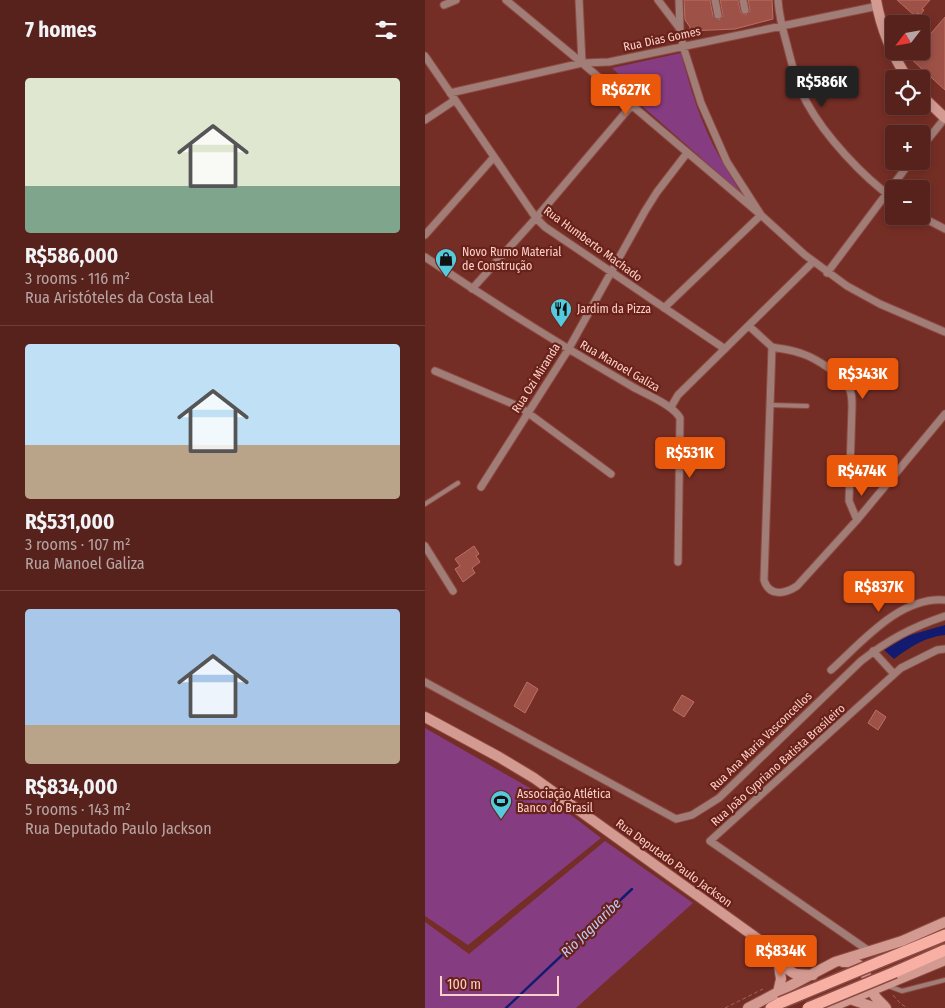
<!DOCTYPE html>
<html lang="en">
<head>
<meta charset="utf-8">
<style>
  body { margin:0; font-family:"Fira Sans Condensed",sans-serif; background:#5e2a25; color:#f1f3f6; height:100vh; display:flex; flex-direction:column; font-size:19px; white-space:nowrap }
  * { box-sizing:border-box; margin:0 }
  p { font-size:16px; color:#b7a4a3 }
  .icon { flex:none; width:28px; height:28px; fill:none; stroke:currentColor; stroke-width:2; stroke-linecap:round; stroke-linejoin:round }
  .map { position:relative; flex:1; overflow:hidden }
  .drawer { display:flex; flex-direction:column; background:#58221c; width:425px }
  .drawer>* { flex:none }
  .needle { width:32px; rotate:239deg }
  .buttons { position:absolute; left:460px; top:15px; display:grid; gap:10px }
  .buttons a { display:grid; place-items:center; width:45px; height:45px; border-radius:5px; background:#58221c; box-shadow:0 2px 8px #0003,0 0 0 1px #6d3f3b; font-size:25px }
  .scale { position:absolute; left:15px; bottom:12px; width:119px; box-sizing:border-box; padding-left:5px; border:2px solid #fcd0c9; border-top:0; font-size:14px; line-height:18px; white-space:nowrap; color:#fcd0c9; -webkit-text-stroke:4px #69221a; paint-order:stroke }
  .price { position:absolute; translate:-50% -42px; padding:0 11px; border-radius:5px; background:#ea580c; color:#fff; font-size:16px; line-height:32px; filter:drop-shadow(0 1px 2px #0008) }
  .price::after { content:''; position:absolute; left:50%; top:30px; width:15px; height:11px; margin-left:-8px; background:inherit; clip-path:polygon(0 0,100% 0,50% 100%) }
  .price.on { background:#222; color:#fff }
  ul { padding:0; list-style:none }
  li { display:grid; align-content:center; gap:10px; height:265px; padding:0 25px }
  li+li { border-top:1px solid #6d3f3b }
  li span { display:grid; place-items:center; height:155px; border-radius:5px; color:#555 }
  li>.icon { margin-inline-start:auto }
  span .icon { width:90px; height:90px; fill:#fffc; stroke-width:1 }
  li b { font-size:21px }
  h2 { display:flex; justify-content:space-between; align-items:center; height:60px; padding:0 25px; font-size:21px }
  main { display:flex; flex:1; min-height:0 }
  .map>svg:first-child { display:block }
  .green { fill:#853c81 }
  .water { fill:#131b71 }
  .lines { fill:none; stroke-linecap:round; stroke-linejoin:round }
  .stream { stroke:#131b71; stroke-width:2.5 }
  .building { fill:#9e5247; stroke:#bd6e63 }
  .lane-casing { stroke:#8d4b43; stroke-width:6 }
  .street-casing { stroke:#8d4b43; stroke-width:9 }
  .secondary-casing { stroke:#8d4b43; stroke-width:12 }
  .primary-casing { stroke:#8d4b43; stroke-width:14 }
  .path { stroke:#a06259; stroke-width:1; stroke-dasharray:4 2.5; stroke-linecap:butt }
  .lane { stroke:#a17d77; stroke-width:4 }
  .street { stroke:#a17d77; stroke-width:7 }
  .secondary { stroke:#d39a91; stroke-width:10 }
  .primary { stroke:#f8b0a4; stroke-width:11 }
  .primary-bridge-casing { stroke:#8d4b43; stroke-width:14; stroke-linecap:butt }
  .primary-bridge { stroke:#f8b0a4; stroke-width:11 }
  .labels { text-anchor:middle; dominant-baseline:central; stroke-width:4.5; stroke-linejoin:round; paint-order:stroke }
  .street-label { font-size:12px; fill:#fcd0c9; stroke:#69221a }
  .poi-label { font-size:12px; fill:#fcd0c9; stroke:#69221a; text-anchor:start }
  .water-label { font-size:14px; font-style:italic; fill:#bccefe; stroke:#69221a }
</style>
</head>
<body>
<main>
<section class="drawer">
<h2>7 homes<svg class="icon" aria-label="filters" viewBox="0 0 24 24"><path d="M4 7h16M4 17h16"/><circle cx="9" cy="7" r="2"/><circle cx="15" cy="17" r="2"/></svg></h2>
<ul>
<li><span style="background:linear-gradient(#dfe7d0 70%,#7fa58c 0)"><svg class="icon" aria-label="home" viewBox="0 0 24 24"><path d="M3 11l9-7 9 7M6 9v11h12V9"/></svg></span><div><b>R$586,000</b><p>3 rooms · 116 m²</p><p>Rua Aristóteles da Costa Leal</p></div></li>
<li><span style="background:linear-gradient(#bfe0f5 65%,#b9a48a 0)"><svg class="icon" aria-label="home" viewBox="0 0 24 24"><path d="M3 11l9-7 9 7M6 9v11h12V9"/></svg></span><div><b>R$531,000</b><p>3 rooms · 107 m²</p><p>Rua Manoel Galiza</p></div></li>
<li><span style="background:linear-gradient(#a9c7e8 75%,#b9a48a 0)"><svg class="icon" aria-label="home" viewBox="0 0 24 24"><path d="M3 11l9-7 9 7M6 9v11h12V9"/></svg></span><div><b>R$834,000</b><p>5 rooms · 143 m²</p><p>Rua Deputado Paulo Jackson</p></div></li>
</ul>
</section>
<div class="map">
<svg width="520" height="1008" viewBox="0 0 520 1008">
  <rect width="100%" height="100%" fill="#752e25"/>
  <path class="green" d="M256 53C265 88 276 124 294 156 301 169 309 181 316 193L208 98 212 92 187 68Z
    M0 728 129 802 176 838 43 945 0 916Z
    M180 841 268 903 151 1008H0V922L44 954Z"/>
  <path class="water" d="M520 625V635C500 637 485 647 469 659L459 650 482 636Z"/>
  <g class="lines">
    <path class="stream" d="M81 1008 207 889"/>
  </g>
  <path class="building" d="M259 0H285L288 16 294 20 298 16 295 0H313L316 13 321 15 325 11 323 0H347L348 19 310 29 265 31V27L260 20Z
    M472 0H505L497 9 499 10 495 15 493 13 490 16Z
    M520 17V90L485 58 491 51H496V45Z
    M49 546 54 554 51 556 55 562 47 568 50 573 38 582 30 569 35 566 30 559Z
    M102 682 113 689 100 713 89 706Z
    M257 695 269 702 259 717 248 710Z
    M451 710 461 717 453 730 443 723Z"/>
  <g class="lines">
    <g class="lane-casing">
      <path id="lane" d="M345 405 382 406
        M0 504 33 483
        M463 986 477 991 520 980"/>
    </g>
    <g class="street-casing">
      <path id="street" d="M81 0 157 63 336 215 239 308
        M154 0 157 63
        M233 0 255 29
        M254 0 255 29 258 46 276 103 302 162 336 215 380 255 422 286 455 304 520 332
        M290 0 293 15
        M318 0 320 10
        M353 0C354 15 358 31 362 45 367 65 372 85 382 103 400 136 438 177 469 199
        M19 5 31 0
        M0 56 111 218 120 227 300 349
        M25 93 157 63 184 62 453 6
        M0 120 30 100
        M496 148 520 118
        M495 216 520 229
        M0 235 69 157
        M0 257C68 303 137 346 208 387 222 395 248 405 255 418L253 562
        M402 273 486 161
        M47 289 111 218 206 106
        M324 326 347 347 339 580C344 597 360 594 372 586L432 520 520 414
        M347 347C357 349 368 350 378 354 390 358 417 375 423 386 427 392 427 399 427 406L424 501 432 520
        M10 371 95 407 186 474
        M246 407 253 395 388 262
        M56 487 143 350 220 211 232 192 262 153
        M0 546 28 591
        M448 651 469 674
        M406 670C437 642 475 596 520 600
        M0 682 251 819 267 815 294 798 436 661C463 640 487 627 520 616
        M444 951 285 841 476 668 512 650 520 649"/>
    </g>
    <g class="secondary-casing">
      <path id="secondary" d="M451 0C456 28 467 55 483 79
        M496 95 520 118
        M0 717 74 757 109 778 337 942C347 950 362 972 371 974 376 975 382 974 388 975
        M353 959 356 979 353 992
        M418 962C445 961 438 977 448 993 451 999 457 1003 461 1008
        M425 999 451 1008
        M323 1008 410 962 477 941 520 922
        M404 1008 520 960"/>
    </g>
    <g class="primary-casing">
      <path id="primary" d="M454 962 520 935
        M470 972 520 950
        M346 1008 355 1003"/>
    </g>
    <path class="path" d="M468 995 475 1003 482 1008
      M300 1008 338 989"/>
    <use href="#lane" class="lane"/>
    <use href="#street" class="street"/>
    <use href="#secondary" class="secondary"/>
    <use href="#primary" class="primary"/>
    <g class="primary-bridge-casing">
      <path id="primary-bridge" d="M355 1003 454 962
        M383 1008 470 972"/>
    </g>
    <use href="#primary-bridge" class="primary-bridge"/>
  </g>
  <defs>
    <g id="shop-pin" transform="scale(1.125)"><path d="M0 17L-7.5 6A9.5 9.5 0 1 1 7.5 6Z" fill="#54cadd" stroke="#69221a"/><path d="M-5-2.5h2.3a2.7 3.5 0 0 1 5.4 0H5L5.5 6h-11ZM-1.5-2.5h3a1.5 2.3 0 0 0-3 0Z" fill="#111"/></g>
    <g id="restaurant-pin" transform="scale(1.125)"><path d="M0 17L-7.5 6A9.5 9.5 0 1 1 7.5 6Z" fill="#54cadd" stroke="#69221a"/><path d="M-5-6h1v4h1v-4h1v4h1v-4h1v5L-1.5 .5V6h-2V.5L-5-1ZM5-6V6H3V1.5H1.5Q1.5-4 5-6Z" fill="#111"/></g>
    <g id="stadium-pin" transform="scale(1.125)"><path d="M0 17L-7.5 6A9.5 9.5 0 1 1 7.5 6Z" fill="#54cadd" stroke="#69221a"/><path d="M0-5a6.5 5 0 1 0 0 10a6.5 5 0 1 0 0-10ZM-3.5-1.8h7v3.6h-7Z" fill="#111"/></g>
  </defs>
  <g fill-rule="evenodd">
    <use href="#shop-pin" x="21" y="259"/>
    <use href="#restaurant-pin" x="136" y="309"/>
    <use href="#stadium-pin" x="76" y="801"/>
  </g>
  <g class="labels">
    <g class="street-label">
      <text transform="translate(237 39) rotate(-12)">Rua Dias Gomes</text>
      <text transform="translate(168 244) rotate(36)">Rua Humberto Machado</text>
      <text transform="translate(195 366) rotate(30)">Rua Manoel Galiza</text>
      <text transform="translate(111 378) rotate(-58)">Rua Ozi Miranda</text>
      <text transform="translate(336 741) rotate(-44)">Rua Ana Maria Vasconcellos</text>
      <text transform="translate(353 765) rotate(-42)">Rua João Cypriano Batista Brasileiro</text>
      <text transform="translate(249 863) rotate(36)">Rua Deputado Paulo Jackson</text>
    </g>
    <g class="poi-label">
      <text x="37" y="252">Novo Rumo Material<tspan x="37" dy="14">de Construção</tspan></text>
      <text x="152" y="309">Jardim da Pizza</text>
      <text x="92" y="794">Associação Atlética<tspan x="92" dy="14">Banco do Brasil</tspan></text>
    </g>
    <g class="water-label">
      <text transform="translate(166 928) rotate(-44)">Rio Jaguaribe</text>
    </g>
  </g>
</svg>
<div class="buttons">
<a><svg class="needle" viewBox="-14 -14 28 28"><path d="M0-13l5 13h-10z" fill="#e53935"/><path d="M0 13l5-13h-10z" fill="#b7a4a3"/></svg></a>
<a><svg class="icon" aria-label="locate" viewBox="0 0 24 24"><circle cx="12" cy="12" r="6"/><path d="M12 2v4M12 18v4M2 12h4M18 12h4"/></svg></a>
<a>+</a>
<a>−</a>
</div>
<div class="scale">100 m</div>
<b class="price on" style="left:397px;top:108px">R$586K</b>
<b class="price" style="left:201px;top:116px">R$627K</b>
<b class="price" style="left:438px;top:400px">R$343K</b>
<b class="price" style="left:265px;top:479px">R$531K</b>
<b class="price" style="left:437px;top:497px">R$474K</b>
<b class="price" style="left:454px;top:613px">R$837K</b>
<b class="price" style="left:356px;top:977px">R$834K</b>
</div>
</main>
</body>
</html>
